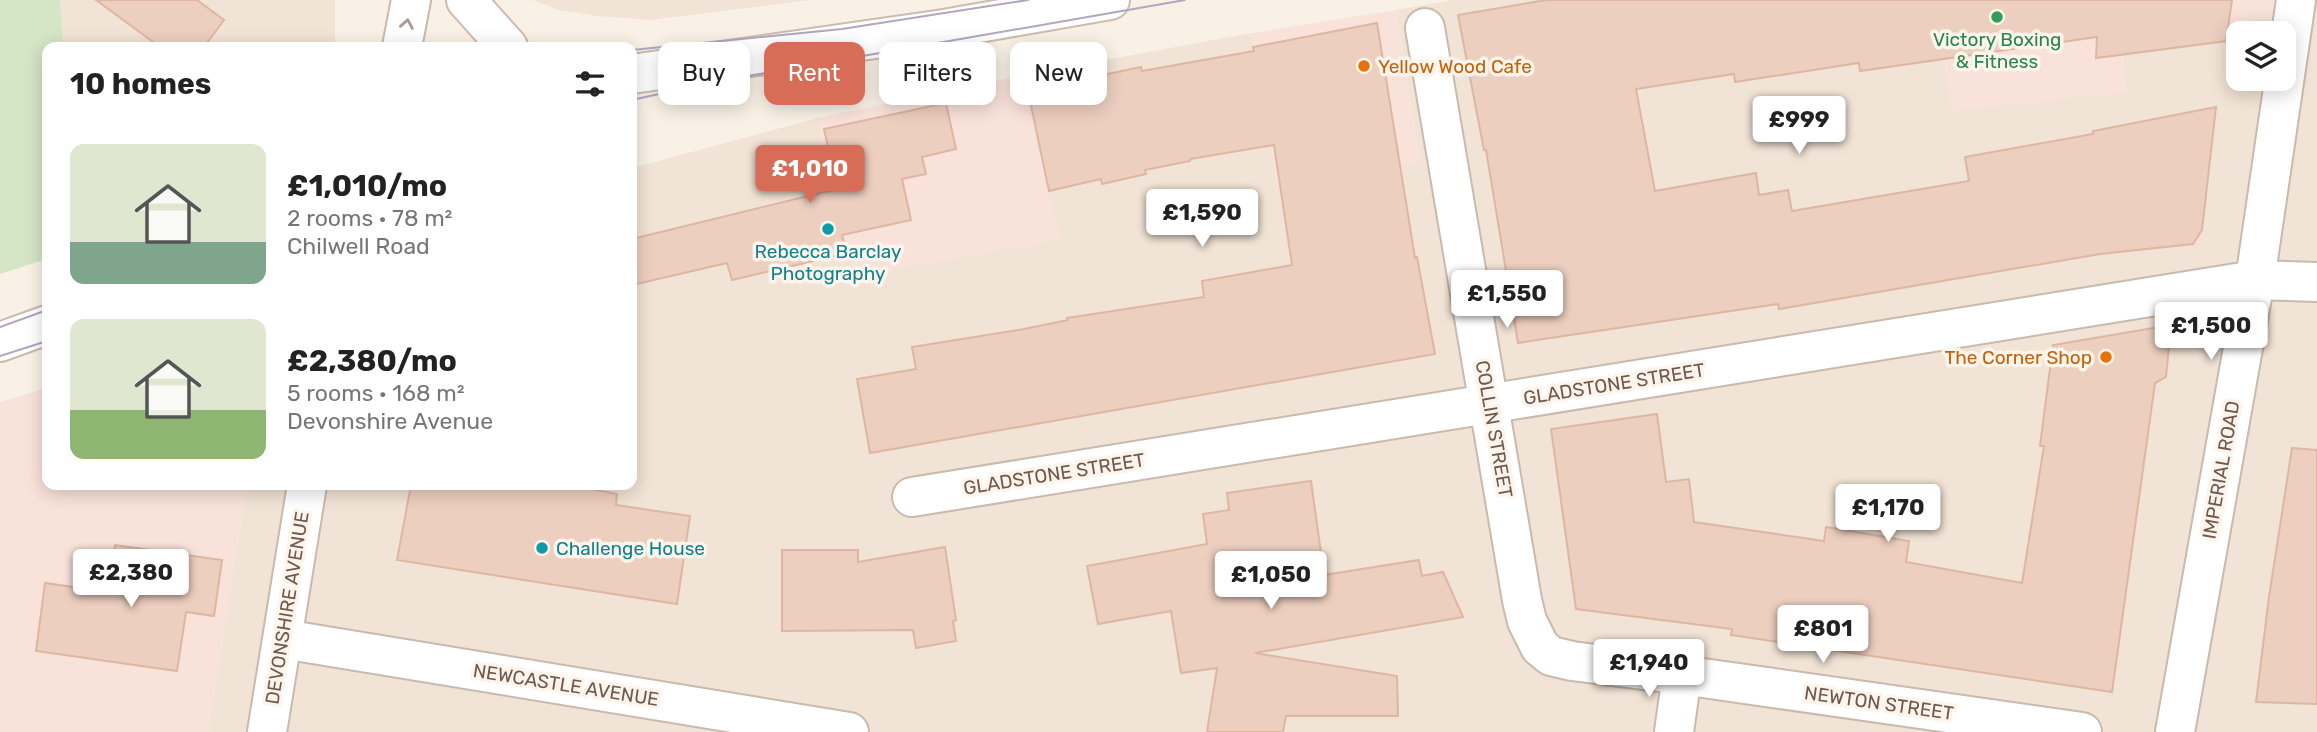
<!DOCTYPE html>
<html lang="en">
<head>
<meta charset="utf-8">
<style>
  body { margin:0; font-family:Rubik,sans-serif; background:#f6f6f6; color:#222; height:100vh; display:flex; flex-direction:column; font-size:26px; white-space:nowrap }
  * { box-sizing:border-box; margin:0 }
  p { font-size:23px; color:#767676 }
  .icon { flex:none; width:38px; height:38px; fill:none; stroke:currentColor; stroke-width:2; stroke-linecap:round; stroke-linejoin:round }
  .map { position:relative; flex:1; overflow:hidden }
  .drawer { position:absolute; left:42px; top:42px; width:595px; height:448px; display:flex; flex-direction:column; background:#fff; border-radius:14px; box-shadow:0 4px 18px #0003 }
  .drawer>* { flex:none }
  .top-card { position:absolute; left:658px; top:42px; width:665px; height:63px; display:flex; gap:14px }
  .fabs { position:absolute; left:2226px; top:21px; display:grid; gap:14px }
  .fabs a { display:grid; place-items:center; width:70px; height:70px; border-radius:14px; background:#fff; box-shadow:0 4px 18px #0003; font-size:35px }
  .price { position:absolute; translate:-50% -60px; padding:0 16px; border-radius:7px; background:#fff; color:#222; font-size:23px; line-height:46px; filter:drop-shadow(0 2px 4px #0008) }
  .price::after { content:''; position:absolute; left:50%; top:42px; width:21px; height:16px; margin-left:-10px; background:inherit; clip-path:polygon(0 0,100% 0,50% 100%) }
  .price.selected { background:#d86d57; color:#fff }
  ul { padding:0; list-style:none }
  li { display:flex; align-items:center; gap:21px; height:175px; padding:0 28px }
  li span { display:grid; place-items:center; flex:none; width:196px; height:140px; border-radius:14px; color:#555 }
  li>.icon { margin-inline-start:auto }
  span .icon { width:84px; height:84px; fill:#fffc; stroke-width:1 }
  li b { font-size:30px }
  h2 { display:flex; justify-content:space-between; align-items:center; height:84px; padding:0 28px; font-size:30px }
  .chip { padding:0 24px; border-radius:14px; background:#fff; box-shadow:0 4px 18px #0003; font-size:24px; line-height:63px }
  .chip.selected { background:#d86d57; color:#fff }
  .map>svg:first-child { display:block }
  .residential { fill:#f1e3d5; fill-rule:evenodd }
  .commercial { fill:#f9e2da }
  .green { fill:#d4e6c6 }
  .building { fill:#edcfc0; stroke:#deb6a2; stroke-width:2 }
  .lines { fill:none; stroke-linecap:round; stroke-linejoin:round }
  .minor-casing { stroke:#cab9ad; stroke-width:42 }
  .secondary-casing { stroke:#cfbbae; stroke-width:42 }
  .minor { stroke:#fff; stroke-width:38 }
  .secondary { stroke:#fff; stroke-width:38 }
  .tram { stroke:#b3a5c2; stroke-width:2 }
  .oneway { stroke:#a99b94 }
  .leisure-dot { fill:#2e9e5b; stroke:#fdf5eb; stroke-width:2.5 }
  .food-dot { fill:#e8710a; stroke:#fdf5eb; stroke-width:2.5 }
  .culture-dot { fill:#0f9aa8; stroke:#fdf5eb; stroke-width:2.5 }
  .labels { text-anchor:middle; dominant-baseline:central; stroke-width:7; stroke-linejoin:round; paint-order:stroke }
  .leisure-label { font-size:19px; fill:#27864d; stroke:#fdf5eb }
  .food-label { font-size:19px; fill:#c56008; stroke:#fdf5eb; text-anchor:start }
  .culture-label { font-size:19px; fill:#0d838f; stroke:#fdf5eb }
  .street-label { font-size:19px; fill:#70584d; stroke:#fdf5eb }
</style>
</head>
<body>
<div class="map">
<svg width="2317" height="732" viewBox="0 0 2317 732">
  <rect width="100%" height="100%" fill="#faf1e6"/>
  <path class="residential" d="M60 0H335V47H63Z
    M533 0H810L651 20 597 16 559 10Z
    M1452 0H1936L1952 110 2126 91 2120 34 2317 13V732H208L247 485H632V168L818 118 854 276 1060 239 1020 76 1251 33 1278 187 1420 162 1396 10ZM2238 33H2284V79H2238Z"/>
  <path class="commercial" d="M1936 0H2317V13L2120 34 2126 92 1952 111Z
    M1396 10 1420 162 1278 187 1251 33Z
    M1020 76 1061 239 854 276 818 118Z
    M47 388V485H247L208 732H0V402Z"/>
  <path class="green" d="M0 0H60L63 47H47V259L0 274Z"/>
  <path class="building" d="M96 0H197L224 20 204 47H160Z
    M1546 0H2232L2226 41 2096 58 2097 37 1860 71 1859 63 1735 82 1734 74 1636 89 1655 191 1756 173 1759 195 1788 190 1792 211 1969 181 1965 157 2093 134V131L2216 107 2202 230 2193 244 2100 254 1779 309 1778 304 1518 343 1486 150H1484L1458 15Z
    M1377 23 1415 258 1417 257 1435 354 870 453 857 379 916 369 912 347 1024 329 1068 320 1067 318 1204 297 1202 281 1292 265 1274 145 1190 159V161L1145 170 1146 174 1102 184 1101 179 1049 191 1028 91 1141 67 1142 71 1254 51 1253 47Z
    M946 103 956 149 922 157 926 174 902 179 911 220 842 235 847 253 732 280 727 263 632 285V239L837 189 824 129Z
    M2171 325 2166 377 2155 383 2112 692 1731 635 1732 629 1576 609 1551 429 1657 414 1666 482 1689 479 1694 522 1824 541 1826 527 1909 541 1906 562 2022 583 2044 446H2040L2053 345Z
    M2292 448 2317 450V704L2256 702 2269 597Z
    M1311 481 1324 575 1419 560 1422 576 1443 572 1463 617 1255 653 1397 676 1398 716H1286L1283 732H1207L1217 668 1181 673 1171 611 1098 624 1087 566 1207 544 1203 514 1229 510 1227 493Z
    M411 485H591V489L617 494 616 505 690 516 677 604 397 560Z
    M115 545 222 560 214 616 186 612 177 671 36 651 45 583 108 592Z
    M945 547 956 620 953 621 956 641 916 648 913 630 782 631V550H858V562Z"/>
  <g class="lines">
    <g class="minor-casing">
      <path id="minor" d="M1425 28 1522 600 1527 621 1540 647 1551 656 1572 661 1682 675 2082 732
        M402 47 411 0
        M0 342 47 325
        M912 497 2255 280 2317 282
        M283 639 849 732
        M267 732 307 485
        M1674 732 1682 675
        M2175 732 2255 280 2296 0"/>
    </g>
    <g class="secondary-casing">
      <path id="secondary" d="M466 0 508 47
        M632 74 944 29 1110 0"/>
    </g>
    <use href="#minor" class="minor"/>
    <use href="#secondary" class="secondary"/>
    <path class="tram" d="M632 50 842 29 1028 0
      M632 100 708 83 1185 0
      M0 327 47 310
      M0 356 47 341"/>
  </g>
  <defs><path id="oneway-chevron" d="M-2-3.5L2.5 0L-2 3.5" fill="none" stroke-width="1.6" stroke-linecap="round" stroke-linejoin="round" transform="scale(1.75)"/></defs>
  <use class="oneway" href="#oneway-chevron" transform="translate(407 24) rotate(-80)"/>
  <circle class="leisure-dot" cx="1997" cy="17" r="7"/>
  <g class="food-dot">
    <circle cx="1364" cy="66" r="7"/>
    <circle cx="2106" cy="357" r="7"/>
  </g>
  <g class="culture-dot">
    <circle cx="828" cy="229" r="7"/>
    <circle cx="542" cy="548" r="7"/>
  </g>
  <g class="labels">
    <g class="leisure-label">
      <text x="1997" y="39">Victory Boxing<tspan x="1997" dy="22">&amp; Fitness</tspan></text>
    </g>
    <g class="food-label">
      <text x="1378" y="66">Yellow Wood Cafe</text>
      <text x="2092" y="357" text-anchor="end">The Corner Shop</text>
    </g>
    <g class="culture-label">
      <text x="828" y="251">Rebecca Barclay<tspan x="828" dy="22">Photography</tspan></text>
      <text x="556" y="548" text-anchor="start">Challenge House</text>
    </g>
    <g class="street-label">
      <text transform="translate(1614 384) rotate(-9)">GLADSTONE STREET</text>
      <text transform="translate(1494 429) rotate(80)">COLLIN STREET</text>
      <text transform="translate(2221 470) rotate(-80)">IMPERIAL ROAD</text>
      <text transform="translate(1054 474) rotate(-9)">GLADSTONE STREET</text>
      <text transform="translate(287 608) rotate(-81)">DEVONSHIRE AVENUE</text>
      <text transform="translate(566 685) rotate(9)">NEWCASTLE AVENUE</text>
      <text transform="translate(1879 703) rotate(8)">NEWTON STREET</text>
    </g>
  </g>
</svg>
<div class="fabs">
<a><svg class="icon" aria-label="layers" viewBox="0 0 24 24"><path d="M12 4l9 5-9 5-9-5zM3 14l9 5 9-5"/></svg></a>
</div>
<b class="price" style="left:1799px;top:156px">£999</b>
<b class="price selected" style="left:810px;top:205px">£1,010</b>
<b class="price" style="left:1202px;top:249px">£1,590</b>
<b class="price" style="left:1507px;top:330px">£1,550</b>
<b class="price" style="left:2211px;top:362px">£1,500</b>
<b class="price" style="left:1888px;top:544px">£1,170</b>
<b class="price" style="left:131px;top:609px">£2,380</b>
<b class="price" style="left:1271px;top:611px">£1,050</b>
<b class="price" style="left:1823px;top:665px">£801</b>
<b class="price" style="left:1649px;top:699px">£1,940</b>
<div class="top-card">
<a class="chip">Buy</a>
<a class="chip selected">Rent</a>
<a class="chip">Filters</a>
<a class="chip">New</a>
</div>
<section class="drawer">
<h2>10 homes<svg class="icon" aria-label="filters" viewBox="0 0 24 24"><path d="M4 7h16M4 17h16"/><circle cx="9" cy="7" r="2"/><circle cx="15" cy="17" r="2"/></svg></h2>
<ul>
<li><span style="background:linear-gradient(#dfe7d0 70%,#7fa58c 0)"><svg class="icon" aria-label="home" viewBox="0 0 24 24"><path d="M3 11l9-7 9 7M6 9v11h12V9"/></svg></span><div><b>£1,010/mo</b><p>2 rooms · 78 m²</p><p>Chilwell Road</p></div></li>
<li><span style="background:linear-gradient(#dfe7d0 65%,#8fb573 0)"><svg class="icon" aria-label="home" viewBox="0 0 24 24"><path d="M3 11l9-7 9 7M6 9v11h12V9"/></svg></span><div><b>£2,380/mo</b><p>5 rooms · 168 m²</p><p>Devonshire Avenue</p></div></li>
</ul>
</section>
</div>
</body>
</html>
